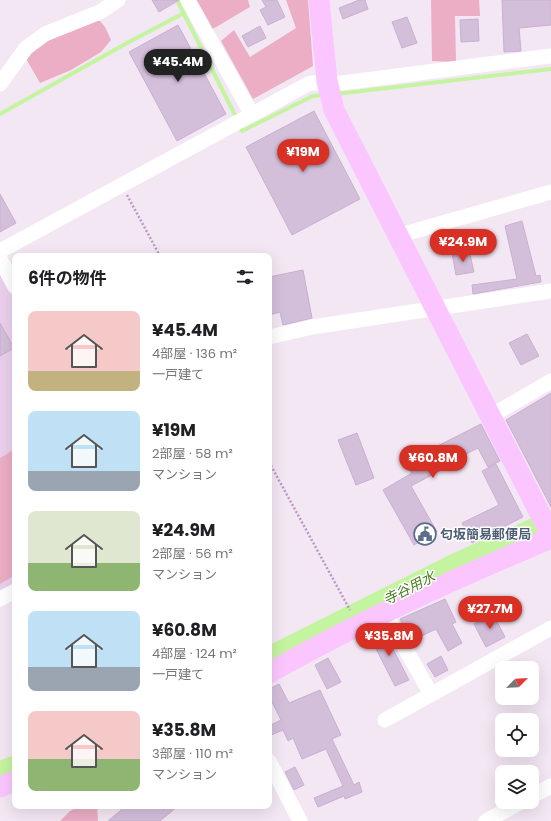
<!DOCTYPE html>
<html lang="ja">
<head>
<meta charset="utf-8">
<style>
  body { margin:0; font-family:Poppins,"Noto Sans JP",sans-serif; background:#f6f6f6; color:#202124; height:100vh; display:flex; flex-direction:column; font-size:15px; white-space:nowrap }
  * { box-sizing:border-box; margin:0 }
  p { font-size:13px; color:#757577 }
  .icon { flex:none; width:22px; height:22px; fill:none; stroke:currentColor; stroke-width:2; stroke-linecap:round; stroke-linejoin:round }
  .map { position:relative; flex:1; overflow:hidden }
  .side { position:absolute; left:12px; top:253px; width:260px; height:556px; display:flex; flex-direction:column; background:#fff; border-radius:8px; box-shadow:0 4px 16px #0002 }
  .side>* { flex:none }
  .needle { width:26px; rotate:66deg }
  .buttons { position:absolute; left:495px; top:661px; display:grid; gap:8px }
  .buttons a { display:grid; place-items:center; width:44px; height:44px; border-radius:8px; background:#fff; box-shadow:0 4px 16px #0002; font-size:20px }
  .price { position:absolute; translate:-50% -34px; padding:0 9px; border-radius:14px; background:#d93025; color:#fff; font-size:13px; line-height:26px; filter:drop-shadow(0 1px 2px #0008) }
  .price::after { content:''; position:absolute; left:50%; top:24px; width:12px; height:9px; margin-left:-6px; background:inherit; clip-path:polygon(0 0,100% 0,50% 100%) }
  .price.current { background:#222; color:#fff }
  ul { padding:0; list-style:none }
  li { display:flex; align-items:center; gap:12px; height:100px; padding:0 16px }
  li span { display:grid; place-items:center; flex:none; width:112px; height:80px; border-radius:8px; color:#555 }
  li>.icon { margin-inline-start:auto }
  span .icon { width:48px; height:48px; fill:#fffc; stroke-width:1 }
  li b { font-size:17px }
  h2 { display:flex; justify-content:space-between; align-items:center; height:48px; padding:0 16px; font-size:17px }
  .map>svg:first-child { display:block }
  .education { fill:#ebd0ee }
  .green { fill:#ebaec5 }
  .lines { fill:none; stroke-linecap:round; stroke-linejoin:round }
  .stream { stroke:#c4f4a0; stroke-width:4 }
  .river { stroke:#c4f4a0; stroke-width:23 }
  .building { fill:#d4bfda; stroke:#caafd2 }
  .path { stroke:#bb99c3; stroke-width:2.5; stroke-dasharray:2 2; stroke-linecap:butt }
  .street { stroke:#fff; stroke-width:15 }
  .secondary { stroke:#fbc6ff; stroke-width:21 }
  .labels { text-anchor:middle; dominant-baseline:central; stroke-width:3; stroke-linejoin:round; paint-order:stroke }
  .service-label { font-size:13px; font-weight:bold; fill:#4e5e75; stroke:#fff; text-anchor:start }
  .water-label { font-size:14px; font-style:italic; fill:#487f20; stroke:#fff }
</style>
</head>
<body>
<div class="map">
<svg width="551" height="821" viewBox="0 0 551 821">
  <rect width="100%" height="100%" fill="#f3e7f4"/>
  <path class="education" d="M0 268 15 296V583L0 591Z"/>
  <path class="green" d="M194 0H248L250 7 206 33Z
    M286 0H308L313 66 253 99 221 41 234 30 250 57 296 28Z
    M431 0H479L480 16H455L456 62 432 61Z
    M87 21H100L105 27 111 40 101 52 71 70 40 83 25 57 33 43Z
    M15 449V575L0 584V458Z
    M81 806H97L98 821H60L70 811Z"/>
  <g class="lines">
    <path class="stream" d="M177 0 237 119
      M336 94 551 69
      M0 114 127 43 184 13
      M240 126 242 131 313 96 324 95"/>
    <path class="river" d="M269 658 455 565 551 522
      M0 773 15 767"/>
  </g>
  <path class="building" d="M152 0H179L159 12Z
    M262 0H277L285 17 268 25 260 10 266 7Z
    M359 0H365L368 9 343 19 339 8Z
    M502 0H551V25L519 28 521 51 504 52Z
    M407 17 417 43 402 48 392 22Z
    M478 19 479 41 461 42 460 20Z
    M178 25 226 114 177 141 129 52Z
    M260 26 266 38 248 47 242 36Z
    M314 111 360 199 292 235 246 147Z
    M0 194 16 223 0 232Z
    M522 221 536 276 540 275 541 282 473 294 472 285 517 279 505 226Z
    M469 250 474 272 456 275 452 253Z
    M303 270 312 318 283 325 280 312 269 315V277Z
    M0 323 14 348 0 356Z
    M527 334 539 356 521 365 509 343Z
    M551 393V507L506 420Z
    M481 424 500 461 488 467 478 448 446 464 447 467 411 486 437 532 414 545 383 490 412 473 406 462Z
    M357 433 374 478 356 485 338 440Z
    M496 464 523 517 472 543 462 523 499 505 482 471Z
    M445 599 456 622 452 624 462 643 448 651 436 629 411 641 400 619Z
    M493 614 505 637 486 647 474 624Z
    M382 628 409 680 395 686 369 635Z
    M441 656 448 670 435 677 427 664Z
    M328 658 341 682 327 689 315 665Z
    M279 684 289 703 320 690 341 735 332 739 354 785 359 782 362 792 345 799 344 796 318 807 314 798 343 786 326 749 302 759 293 738 288 741 283 730 269 736V726L281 720 269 696V689Z
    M295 767 304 785 294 790 285 772Z
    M126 806H178L160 821H108Z"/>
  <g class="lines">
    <path class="path" d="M127 195 160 256
      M269 462 350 610"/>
    <path class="street" d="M188 0 251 113
      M0 84 26 48 45 34 100 12 118 0
      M397 236 551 192
      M0 251 310 83H342L551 56
      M0 259 15 287
      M269 337 312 327 551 291
      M491 416 551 381
      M0 599 15 591
      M385 613 431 694
      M385 720 551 628
      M269 761 300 821
      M532 796 551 786
      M486 821 521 802"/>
    <path class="secondary" d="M319 0 327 81 334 110 551 535
      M269 673C360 621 455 579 551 538
      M0 787 15 781"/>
  </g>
  <defs>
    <g id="civic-ring" transform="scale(1.15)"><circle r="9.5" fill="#fff" stroke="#5c6f8a" stroke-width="1.5"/><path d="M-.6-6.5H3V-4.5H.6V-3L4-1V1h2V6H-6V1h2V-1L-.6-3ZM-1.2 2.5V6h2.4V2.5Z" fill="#5c6f8a"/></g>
  </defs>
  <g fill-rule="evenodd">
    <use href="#civic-ring" x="425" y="534"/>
  </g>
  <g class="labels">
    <g class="service-label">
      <text x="440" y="534">匂坂簡易郵便局</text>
    </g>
    <g class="water-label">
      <text transform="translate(409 588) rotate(-27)">寺谷用水</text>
    </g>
  </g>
</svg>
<div class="buttons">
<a><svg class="needle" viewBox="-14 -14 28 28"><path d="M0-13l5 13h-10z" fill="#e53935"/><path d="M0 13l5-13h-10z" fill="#757577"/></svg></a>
<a><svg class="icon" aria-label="locate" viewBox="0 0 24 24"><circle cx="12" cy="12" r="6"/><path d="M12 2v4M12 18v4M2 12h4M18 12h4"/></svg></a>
<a><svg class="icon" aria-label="layers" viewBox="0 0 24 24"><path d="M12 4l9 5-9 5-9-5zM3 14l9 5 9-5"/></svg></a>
</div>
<b class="price current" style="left:178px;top:83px">¥45.4M</b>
<b class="price" style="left:303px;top:173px">¥19M</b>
<b class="price" style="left:463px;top:263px">¥24.9M</b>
<b class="price" style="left:433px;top:479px">¥60.8M</b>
<b class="price" style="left:490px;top:630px">¥27.7M</b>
<b class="price" style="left:389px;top:657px">¥35.8M</b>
<section class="side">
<h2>6件の物件<svg class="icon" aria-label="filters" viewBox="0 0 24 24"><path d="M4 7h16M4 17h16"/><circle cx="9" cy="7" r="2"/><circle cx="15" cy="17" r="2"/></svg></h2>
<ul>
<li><span style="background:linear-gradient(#f6c9c9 75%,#c2b280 0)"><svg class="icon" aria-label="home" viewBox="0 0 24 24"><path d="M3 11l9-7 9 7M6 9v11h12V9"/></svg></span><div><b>¥45.4M</b><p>4部屋 · 136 m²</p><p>一戸建て</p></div></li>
<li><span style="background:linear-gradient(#bfe0f5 75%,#9aa5b1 0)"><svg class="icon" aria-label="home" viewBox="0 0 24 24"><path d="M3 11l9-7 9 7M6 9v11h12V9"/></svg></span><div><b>¥19M</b><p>2部屋 · 58 m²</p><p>マンション</p></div></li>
<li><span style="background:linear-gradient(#dfe7d0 65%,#8fb573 0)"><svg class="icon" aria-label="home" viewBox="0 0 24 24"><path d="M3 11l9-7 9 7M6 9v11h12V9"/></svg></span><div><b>¥24.9M</b><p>2部屋 · 56 m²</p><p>マンション</p></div></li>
<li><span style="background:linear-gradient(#bfe0f5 70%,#9aa5b1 0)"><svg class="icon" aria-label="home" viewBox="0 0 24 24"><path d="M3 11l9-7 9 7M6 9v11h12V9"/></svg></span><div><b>¥60.8M</b><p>4部屋 · 124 m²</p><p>一戸建て</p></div></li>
<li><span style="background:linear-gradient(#f6c9c9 60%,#8fb573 0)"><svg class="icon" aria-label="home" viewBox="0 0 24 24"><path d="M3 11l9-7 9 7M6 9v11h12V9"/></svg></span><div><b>¥35.8M</b><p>3部屋 · 110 m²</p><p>マンション</p></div></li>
</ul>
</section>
</div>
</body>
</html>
